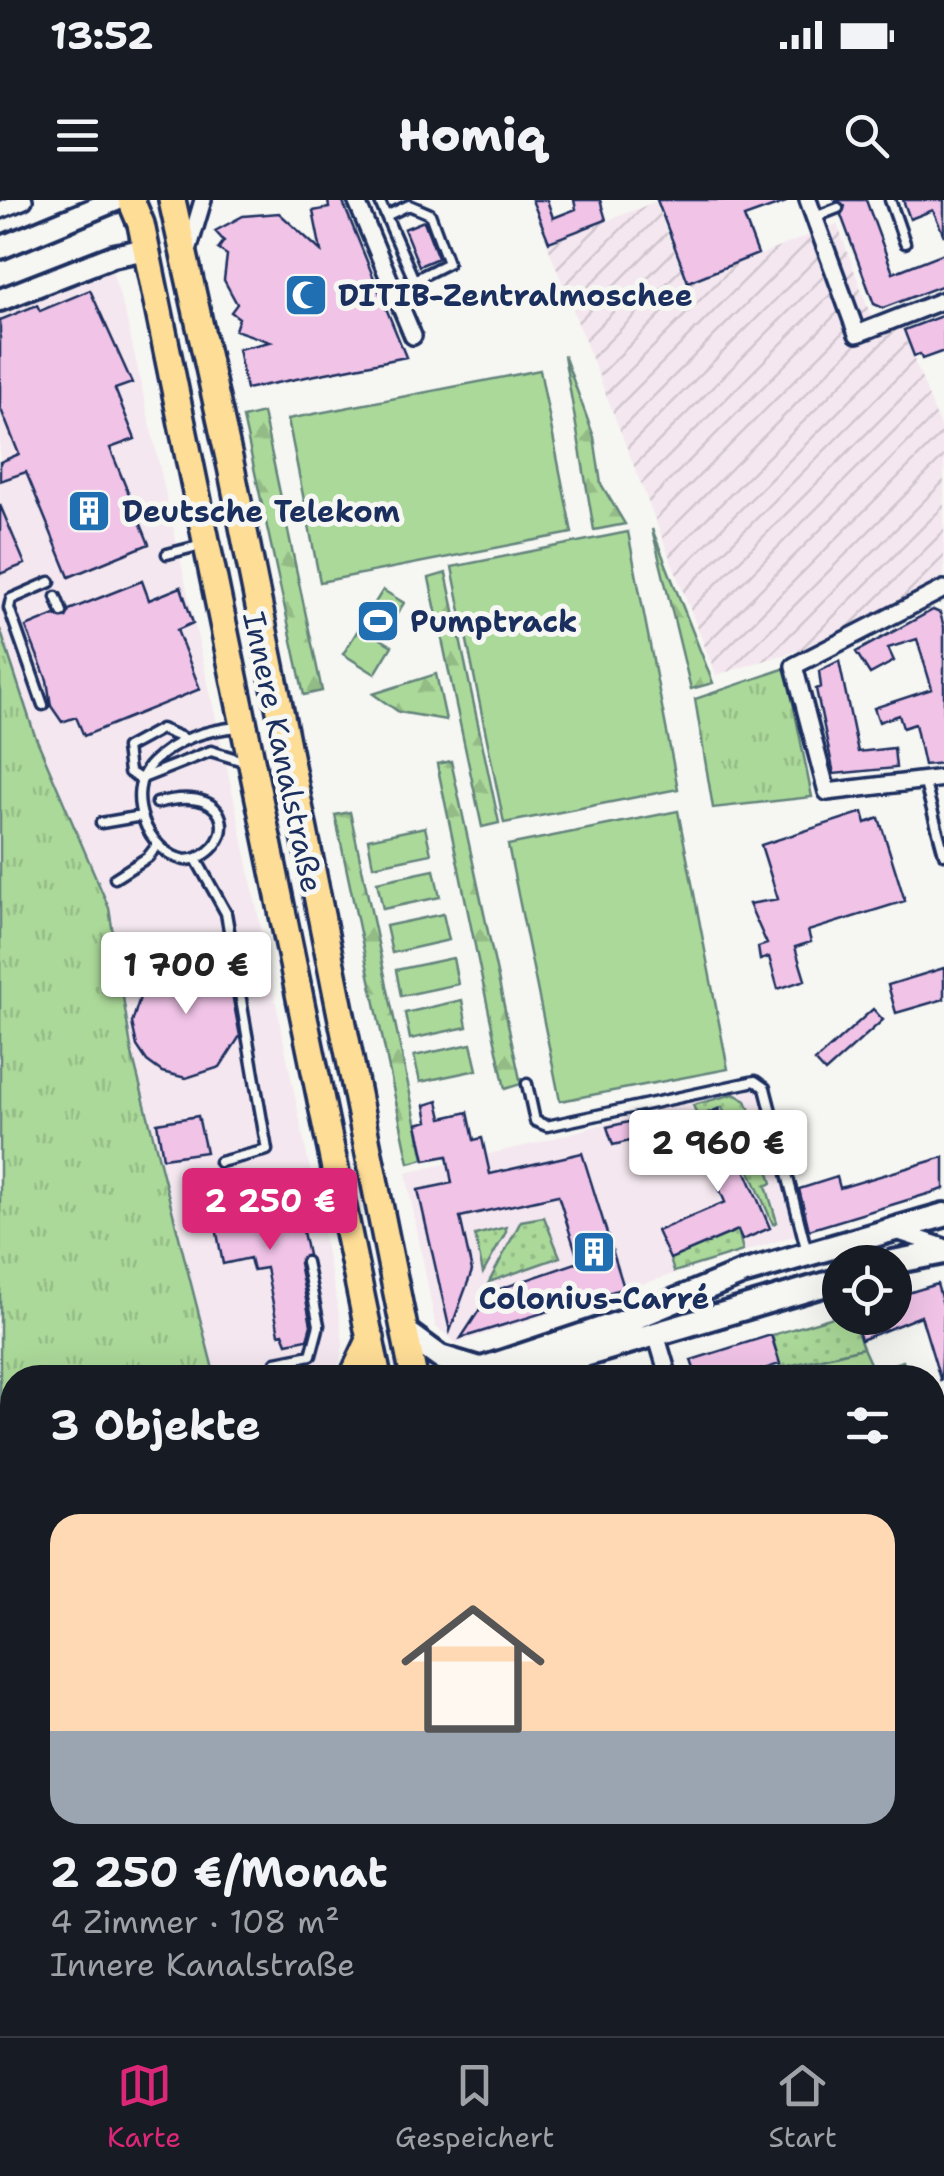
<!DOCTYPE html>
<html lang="de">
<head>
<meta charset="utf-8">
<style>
  body { margin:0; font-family:"Shantell Sans",sans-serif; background:#242831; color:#f1f3f6; height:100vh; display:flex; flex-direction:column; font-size:38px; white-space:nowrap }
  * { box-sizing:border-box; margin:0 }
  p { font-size:32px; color:#9ea1a6 }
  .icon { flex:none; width:55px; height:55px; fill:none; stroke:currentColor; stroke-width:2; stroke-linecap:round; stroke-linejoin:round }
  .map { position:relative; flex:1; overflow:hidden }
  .details { position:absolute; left:0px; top:1165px; width:945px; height:672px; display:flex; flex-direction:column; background:#171b24; border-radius:40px 40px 0 0; box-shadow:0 10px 40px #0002 }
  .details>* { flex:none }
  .controls { position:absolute; left:822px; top:1045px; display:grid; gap:20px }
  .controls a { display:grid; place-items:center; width:90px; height:90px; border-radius:50%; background:#171b24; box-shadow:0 10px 40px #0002; font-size:50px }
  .price { position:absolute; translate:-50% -85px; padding:0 22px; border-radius:10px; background:#fff; color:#222; font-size:32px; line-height:65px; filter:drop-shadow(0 2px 5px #0008) }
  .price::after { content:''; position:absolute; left:50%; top:60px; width:30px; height:22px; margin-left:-15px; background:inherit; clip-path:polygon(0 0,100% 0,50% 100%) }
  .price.current { background:#db2777; color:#fff }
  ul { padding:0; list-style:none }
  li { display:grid; align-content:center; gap:20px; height:530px; padding:0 50px }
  li span { display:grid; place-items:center; height:310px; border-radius:30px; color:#555 }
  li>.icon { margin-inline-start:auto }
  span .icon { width:180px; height:180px; fill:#fffc; stroke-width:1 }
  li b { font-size:42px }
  h2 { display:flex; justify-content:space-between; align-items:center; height:120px; padding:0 50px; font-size:42px }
  .status { display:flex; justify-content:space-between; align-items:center; height:70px; padding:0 50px; background:#171b24; direction:ltr }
  .status svg { height:28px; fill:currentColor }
  header { display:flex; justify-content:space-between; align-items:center; height:130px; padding:0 50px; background:#171b24; font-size:45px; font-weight:800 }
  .tab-bar { display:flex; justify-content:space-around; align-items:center; height:140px; border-top:2px solid #363941; background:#171b24; font-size:28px; color:#9ea1a6 }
  .tab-bar a { display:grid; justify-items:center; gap:5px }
  .tab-bar .current { color:#db2777 }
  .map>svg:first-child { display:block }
  .built { fill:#f4e7ef }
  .industrial { fill:url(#industrial-furrows) }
  .grass { fill:url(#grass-dots); stroke:#63847c; stroke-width:2.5 }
  .forest { fill:url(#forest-firs); stroke:#63847c; stroke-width:2.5 }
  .park { fill:url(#park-tufts); stroke:#63847c; stroke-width:2.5 }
  .garden { fill:#abd999; stroke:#63847c; stroke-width:2.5 }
  .building { fill:#f0c3e7; stroke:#1b2f5e; stroke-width:2.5 }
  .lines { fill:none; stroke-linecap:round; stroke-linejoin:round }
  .service-casing { stroke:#1b2f5e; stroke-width:15 }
  .minor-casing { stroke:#1b2f5e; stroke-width:22 }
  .tertiary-casing { stroke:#1b2f5e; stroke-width:28 }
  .secondary-casing { stroke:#1b2f5e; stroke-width:30 }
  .primary-casing { stroke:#1b2f5e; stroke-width:32 }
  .trunk-casing { stroke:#1b2f5e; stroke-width:35 }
  .service { stroke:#f6f6f2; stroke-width:8 }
  .minor { stroke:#f6f6f2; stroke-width:15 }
  .tertiary { stroke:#f6f6f2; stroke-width:20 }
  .secondary { stroke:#f6f6f2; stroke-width:22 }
  .primary { stroke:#fedd96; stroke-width:25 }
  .trunk { stroke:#fedd96; stroke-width:28 }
  .labels { text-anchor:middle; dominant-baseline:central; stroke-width:10; stroke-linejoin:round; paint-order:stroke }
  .poi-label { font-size:30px; font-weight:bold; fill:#1b2f5e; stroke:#f6f6f2; text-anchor:start }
  .street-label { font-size:30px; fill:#1b2f5e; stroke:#f6f6f2 }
</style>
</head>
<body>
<div class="status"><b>13:52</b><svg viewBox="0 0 49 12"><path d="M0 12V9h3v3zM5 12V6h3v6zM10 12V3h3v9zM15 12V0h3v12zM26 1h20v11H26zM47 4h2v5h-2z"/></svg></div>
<header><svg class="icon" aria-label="menu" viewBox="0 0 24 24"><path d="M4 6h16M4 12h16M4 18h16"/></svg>Homiq<svg class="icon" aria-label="search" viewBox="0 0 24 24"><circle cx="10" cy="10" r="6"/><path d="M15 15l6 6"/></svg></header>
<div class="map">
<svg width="944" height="1836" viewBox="0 0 944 1836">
  <defs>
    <pattern id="industrial-furrows" width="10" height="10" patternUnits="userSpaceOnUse" patternTransform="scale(2.5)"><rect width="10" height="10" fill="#f4e7ef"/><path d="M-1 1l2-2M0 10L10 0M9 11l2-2" fill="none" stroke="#d1c6cf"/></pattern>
    <pattern id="grass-dots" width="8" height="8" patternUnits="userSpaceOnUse" patternTransform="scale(2.5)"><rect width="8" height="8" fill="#abd999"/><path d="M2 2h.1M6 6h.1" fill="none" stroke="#93bb86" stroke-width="1.8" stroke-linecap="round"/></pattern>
    <pattern id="forest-firs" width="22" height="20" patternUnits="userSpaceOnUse" patternTransform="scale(2.5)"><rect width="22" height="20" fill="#abd999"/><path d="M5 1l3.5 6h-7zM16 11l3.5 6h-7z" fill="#93bb86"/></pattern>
    <pattern id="park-tufts" width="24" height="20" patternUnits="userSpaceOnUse" patternTransform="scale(2.5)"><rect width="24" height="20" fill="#abd999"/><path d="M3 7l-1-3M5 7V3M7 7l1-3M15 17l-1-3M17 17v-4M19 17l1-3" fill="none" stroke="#93bb86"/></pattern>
  </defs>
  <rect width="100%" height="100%" fill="#f6f6f2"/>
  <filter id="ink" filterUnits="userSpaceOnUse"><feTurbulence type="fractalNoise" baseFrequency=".01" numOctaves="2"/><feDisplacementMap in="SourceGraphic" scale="20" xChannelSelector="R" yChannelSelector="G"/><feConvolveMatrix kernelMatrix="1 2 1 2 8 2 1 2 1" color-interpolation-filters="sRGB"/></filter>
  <g filter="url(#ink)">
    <path class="built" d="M112 71 126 117 239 622 338 1108 343 1143 340 1162 327 1177H215L132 854 109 708 34 533 0 426V115Z
      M755 881 799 1034 457 1143 436 1127 406 973 537 943Z"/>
    <path class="industrial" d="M655 2 687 84 837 24 872 119 895 111 944 236V377L820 444 716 475 547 44Z"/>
    <path class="grass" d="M734 894 746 901 751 912 772 983 766 986 777 1022 773 1024 722 907 698 917 693 905Z
      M544 1017 560 1057 489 1082 521 1021Z
      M506 1027V1032L483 1073 475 1035Z
      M738 1030 743 1051 674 1072 670 1059Z
      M840 1115 852 1118 863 1148 781 1168 772 1135Z
      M933 1800 944 1802V1831L903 1825H932Z"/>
    <path class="forest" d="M564 155 594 237 601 284 625 324 594 330Z
      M263 213 322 491 304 495 243 218Z
      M652 329 713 483 691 489Z
      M446 373 499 623 482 627 429 378Z
      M436 474 446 520 399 512 373 494Z
      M451 561 521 884 505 889 437 564Z
      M350 612 424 959 409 963 335 615Z
      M12 1398V1450L0 1442V1401Z
      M248 1825H447V1832L243 1836Z"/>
    <path class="park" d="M0 429 34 533 109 708 132 854 215 1177 12 1178V1300L0 1305Z
      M786 468 812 597 713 608 695 499Z
      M0 1498 12 1506V1825H274L266 1836H0Z"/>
    <path class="garden" d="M540 170 572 333 320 382 288 219Z
      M628 332 678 589 504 623 452 367Z
      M383 390 404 403 381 439 392 446 375 474 343 454Z
      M678 611 728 869 560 901 508 645Z
      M425 627 431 654 373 666 368 639Z
      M434 670 440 697 383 709 377 682Z
      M443 714 449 740 392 753 386 726Z
      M453 758 458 784 401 796 396 770Z
      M462 800 467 827 410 839 405 813Z
      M471 844 477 870 420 882 414 856Z
      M863 1148 873 1170 903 1161 909 1177H784L781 1168Z
      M933 1252 944 1289V1802L932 1800Z"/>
    <path class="building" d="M328 0H342L406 157 246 189 238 149 270 142 235 130 239 118 231 112 237 104 224 80 227 55 218 49 224 41 215 31 243 16 279 13 321 51 313 11 329 8Z
      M532 0H547L553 18 576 9 574 0H600L606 20 549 42Z
      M657 0H786V2L744 17 758 54 688 82Z
      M836 0H866L893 73 944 53V85L883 108 874 104 841 15 845 6Z
      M903 0H944V36L933 10 910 19Z
      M424 21 438 58 419 66 404 29Z
      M90 90 132 183 115 189 135 239 110 248 149 344 69 377 26 272 0 281V262L19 254 0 207V120L37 105 40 111Z
      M944 115V151L922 159 920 154 914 156 904 130Z
      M0 305 25 364 0 374Z
      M142 381 149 400 181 387 193 423 177 430 200 489 84 536 76 517 62 522 51 506 47 480 26 427 55 415 66 418 69 410Z
      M933 410 940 413 944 427V563L924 565 915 524 903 528 899 515 879 522 874 508 932 489 917 439 888 448 894 461 870 474 856 452Z
      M839 461 858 552 894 548 896 568 834 574 816 489 821 487 819 471Z
      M863 612 866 623 879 618 905 701 808 731 811 742 795 747 805 780 778 789 769 757 760 760 758 747 767 744 749 704 778 699 761 645Z
      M184 739 202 746 206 756 203 771 232 794 240 836 220 867 186 878 162 872 147 861 137 846 132 823 141 794 173 770 169 747Z
      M944 768V799L896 813 888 785Z
      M873 809 883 820 825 872 815 861Z
      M438 901 442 918 468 912 474 940 482 938 490 974 582 953 624 1088 461 1138 491 1092 579 1062 558 995 460 1017 472 1071 450 1131 418 990 452 983 447 956 425 960 417 924 428 921 425 905Z
      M719 909 770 1028 742 1040 738 1030 670 1059 657 1031 725 1002 690 921Z
      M663 914 667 932 613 945 607 927Z
      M198 916 206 952 163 958 157 923Z
      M944 957V989L809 1030 799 989 837 977 840 988Z
      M294 990 308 1055 299 1063 311 1125 307 1139 287 1143 283 1133 279 1134 266 1068 253 1070 250 1058 223 1064 212 1007Z
      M937 1084 944 1108 941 1182 921 1116 861 1140 854 1118H895V1097Z
      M771 1135 780 1164 735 1178H697L691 1160Z"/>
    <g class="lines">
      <g class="service-casing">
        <path id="service" d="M379 0 414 80 448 63 430 14 409 5 386 16
          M890 0 905 43
          M815 17 838 8
          M167 354 202 345
          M56 397 62 412
          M43 505 9 408 11 399 50 382
          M145 577 211 551 243 561
          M142 580 129 572 126 548 161 529 185 539
          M924 580 944 654
          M157 603C242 580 235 657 185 660 147 653 123 592 152 563 176 539 205 530 239 527
          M101 623 142 616
          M196 659 226 713 267 950 220 962
          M115 678 148 657 158 644
          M527 884 535 921 547 926 755 881 765 888 807 1052
          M276 1162 311 1155 319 1125 306 1062
          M773 1178 779 1176"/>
      </g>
      <g class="minor-casing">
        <path id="minor" d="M356 0 413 136
          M808 0 857 134 944 100
          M0 10 24 0
          M188 51 203 0
          M944 389 794 466 827 592 944 578
          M896 1031 944 1047
          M655 1131 669 1178
          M814 1825 870 1836"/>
      </g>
      <g class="tertiary-casing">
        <path id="tertiary" d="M0 48 116 0
          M0 100 113 56 146 49"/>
      </g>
      <g class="secondary-casing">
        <path id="secondary" d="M893 1062 944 1052
          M406 1132 440 1157 480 1169
          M455 1178 626 1121 742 1073 944 1015
          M506 1178 840 1080"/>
      </g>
      <g class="primary-casing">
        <path id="primary" d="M131 0 141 24 378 1178
          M172 0 231 267 414 1178
          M352 1178 371 1138
          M0 1326 12 1322"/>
      </g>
      <g class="trunk-casing">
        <path id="trunk" d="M0 1465 12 1472
          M480 1825 513 1834 558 1836
          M740 1825 766 1836"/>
      </g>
      <use href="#service" class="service"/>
      <use href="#minor" class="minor"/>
      <use href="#tertiary" class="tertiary"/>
      <use href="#secondary" class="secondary"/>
      <use href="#primary" class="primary"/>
      <use href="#trunk" class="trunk"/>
    </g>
  </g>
  <defs>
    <g id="mosque-square" transform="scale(2.25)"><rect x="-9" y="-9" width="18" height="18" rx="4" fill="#1f6fb2" stroke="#f6f6f2"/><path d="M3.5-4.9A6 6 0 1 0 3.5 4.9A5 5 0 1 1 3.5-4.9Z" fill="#fff"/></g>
    <g id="building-square" transform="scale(2.25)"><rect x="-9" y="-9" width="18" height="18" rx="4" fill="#1f6fb2" stroke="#f6f6f2"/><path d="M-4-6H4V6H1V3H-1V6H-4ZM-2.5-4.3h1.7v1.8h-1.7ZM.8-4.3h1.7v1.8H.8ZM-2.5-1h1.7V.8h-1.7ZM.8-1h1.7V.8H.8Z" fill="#fff"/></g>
    <g id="stadium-square" transform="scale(2.25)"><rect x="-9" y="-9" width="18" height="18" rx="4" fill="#1f6fb2" stroke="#f6f6f2"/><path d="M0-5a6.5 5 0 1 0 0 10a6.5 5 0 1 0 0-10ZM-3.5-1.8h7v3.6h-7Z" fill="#fff"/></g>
  </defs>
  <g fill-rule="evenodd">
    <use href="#mosque-square" x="306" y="95"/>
    <use href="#building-square" x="89" y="311"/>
    <use href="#stadium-square" x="378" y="421"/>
    <use href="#building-square" x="594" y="1052"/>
  </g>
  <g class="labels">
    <g class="poi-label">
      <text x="338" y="95">DITIB-Zentralmoschee</text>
      <text x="122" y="311">Deutsche Telekom</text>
      <text x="410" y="421">Pumptrack</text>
      <text x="594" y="1098" text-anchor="middle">Colonius-Carré</text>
    </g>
    <g class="street-label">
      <text transform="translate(283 552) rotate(78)">Innere Kanalstraße</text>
    </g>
  </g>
</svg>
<div class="controls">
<a><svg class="icon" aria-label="locate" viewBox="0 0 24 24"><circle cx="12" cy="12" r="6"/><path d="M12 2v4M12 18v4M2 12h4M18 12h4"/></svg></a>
</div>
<b class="price" style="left:186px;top:817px">1 700 €</b>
<b class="price" style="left:718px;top:995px">2 960 €</b>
<b class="price current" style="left:270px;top:1053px">2 250 €</b>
<section class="details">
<h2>3 Objekte<svg class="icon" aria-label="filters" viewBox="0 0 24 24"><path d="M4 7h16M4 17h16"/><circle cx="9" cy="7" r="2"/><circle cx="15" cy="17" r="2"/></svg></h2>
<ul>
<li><span style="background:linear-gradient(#ffd9b3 70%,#9aa5b1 0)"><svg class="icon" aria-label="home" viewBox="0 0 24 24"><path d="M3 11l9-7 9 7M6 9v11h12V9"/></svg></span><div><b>2 250 €/Monat</b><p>4 Zimmer · 108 m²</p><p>Innere Kanalstraße</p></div></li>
</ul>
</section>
</div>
<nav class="tab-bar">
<a class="current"><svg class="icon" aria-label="map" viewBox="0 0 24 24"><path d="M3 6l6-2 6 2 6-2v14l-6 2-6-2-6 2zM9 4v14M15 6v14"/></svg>Karte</a>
<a><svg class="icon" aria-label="saved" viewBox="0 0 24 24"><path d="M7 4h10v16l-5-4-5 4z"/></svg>Gespeichert</a>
<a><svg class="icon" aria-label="home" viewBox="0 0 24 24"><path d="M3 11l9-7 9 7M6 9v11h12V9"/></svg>Start</a>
</nav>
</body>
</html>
